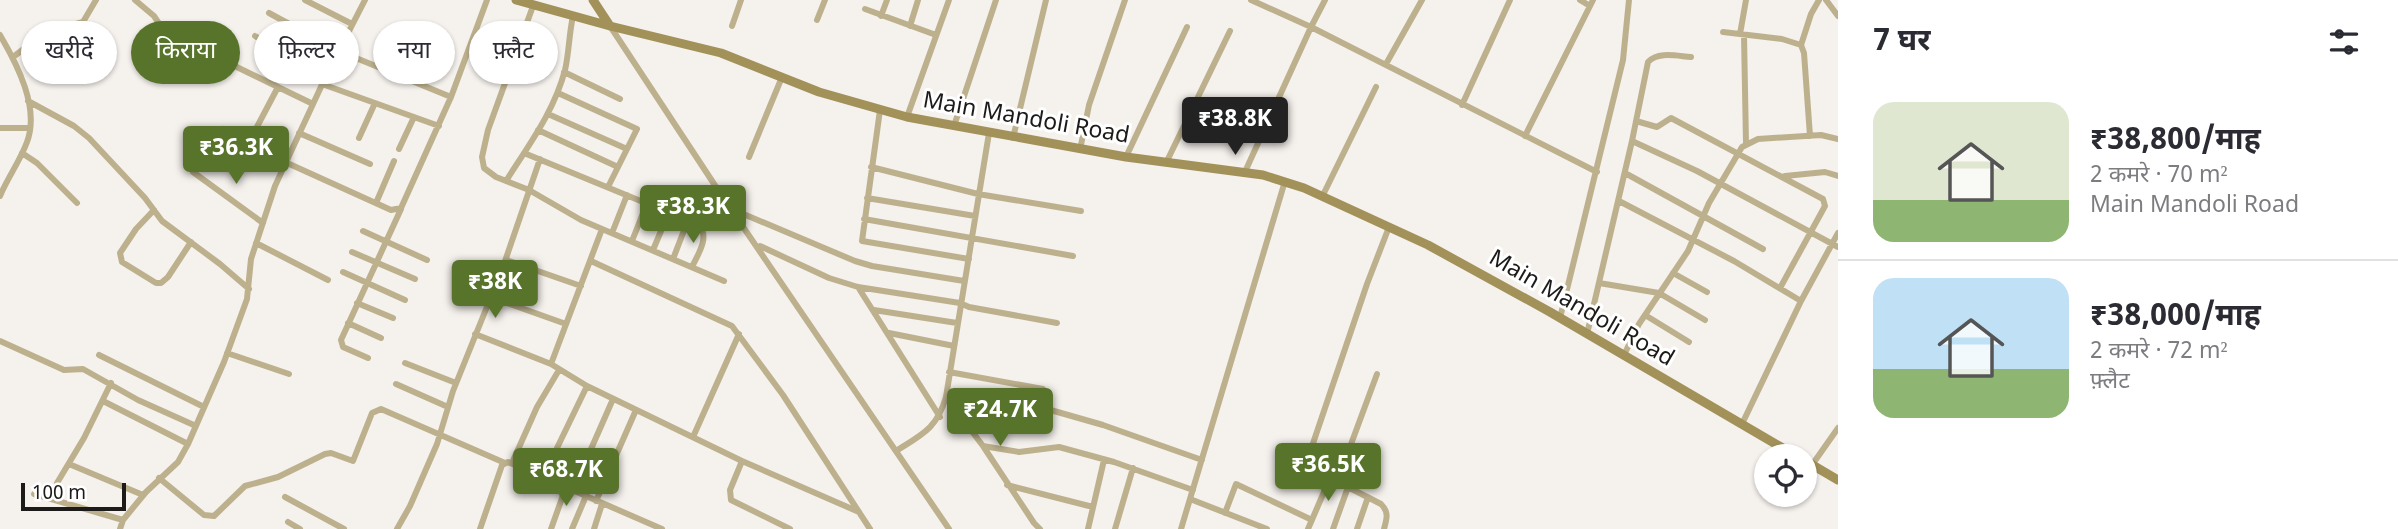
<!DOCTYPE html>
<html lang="hi">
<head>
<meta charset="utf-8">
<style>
  body { margin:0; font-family:Georgia,"Noto Sans Devanagari",serif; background:#f7f7f7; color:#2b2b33; height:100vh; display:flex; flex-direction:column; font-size:26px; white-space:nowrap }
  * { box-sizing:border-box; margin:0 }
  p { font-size:23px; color:#7c7c81 }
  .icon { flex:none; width:38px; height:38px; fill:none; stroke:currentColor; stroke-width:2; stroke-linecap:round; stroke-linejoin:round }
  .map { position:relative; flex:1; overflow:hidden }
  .side { display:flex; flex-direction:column; background:#fff; width:560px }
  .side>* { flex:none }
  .guide { position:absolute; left:21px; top:21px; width:665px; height:63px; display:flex; gap:14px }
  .fabs { position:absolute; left:1754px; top:444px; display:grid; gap:14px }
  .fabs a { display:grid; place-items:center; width:63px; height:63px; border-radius:50%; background:#fff; box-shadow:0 2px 5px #0004; font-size:35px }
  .scale { position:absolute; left:21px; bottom:18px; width:105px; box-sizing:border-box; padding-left:7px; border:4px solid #1c1b19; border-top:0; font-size:19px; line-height:24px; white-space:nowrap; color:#1c1b19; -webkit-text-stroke:5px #fff; paint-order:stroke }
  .price { position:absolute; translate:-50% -60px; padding:0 16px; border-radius:7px; background:#57742a; color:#fff; font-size:23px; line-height:46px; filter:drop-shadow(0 2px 4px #0008) }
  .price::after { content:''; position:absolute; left:50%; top:42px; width:21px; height:16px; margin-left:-10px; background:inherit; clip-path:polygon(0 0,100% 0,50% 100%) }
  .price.selected { background:#222; color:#fff }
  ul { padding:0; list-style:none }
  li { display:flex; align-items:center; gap:21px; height:175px; padding:0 35px }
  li+li { border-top:2px solid #e1e1e2 }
  li span { display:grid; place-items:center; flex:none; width:196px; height:140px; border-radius:21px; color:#555 }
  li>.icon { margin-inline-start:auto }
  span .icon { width:84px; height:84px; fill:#fffc; stroke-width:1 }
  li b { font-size:30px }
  h2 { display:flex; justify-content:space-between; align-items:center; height:84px; padding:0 35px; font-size:30px }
  .pill { padding:0 24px; border-radius:32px; background:#fff; box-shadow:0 2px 5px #0004; font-size:24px; line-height:63px }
  .pill.selected { background:#57742a; color:#fff }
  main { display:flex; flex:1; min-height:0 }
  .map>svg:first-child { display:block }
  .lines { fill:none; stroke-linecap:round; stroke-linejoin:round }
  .street { stroke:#bdb18d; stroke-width:6 }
  .secondary { stroke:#a29159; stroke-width:9 }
  .labels { text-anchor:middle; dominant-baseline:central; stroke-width:6; stroke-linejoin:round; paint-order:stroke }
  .street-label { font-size:23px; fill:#1c1b19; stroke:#fff }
</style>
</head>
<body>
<main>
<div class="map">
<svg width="1838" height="529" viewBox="0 0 1838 529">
  <rect width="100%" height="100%" fill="#f5f1ed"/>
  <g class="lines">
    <path class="street" d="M135 0 154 16 162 28 169 34 313 104
      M305 0 352 24
      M1251 0 1311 27 1597 172
      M1580 0 1590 6
      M1826 0 1838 16
      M533 6 488 130 482 157 484 168 496 177 529 190 581 220 724 281
      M865 9 936 35
      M269 13 339 51 451 97
      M881 16 887 0
      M817 20 825 0
      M610 26 722 196 949 529
      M732 26 741 0
      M910 26 918 0
      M1723 32 1782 39 1801 45 1804 53 1810 136
      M1740 34 1746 0
      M0 35C17 64 40 108 27 142 20 161 8 177 0 196
      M1744 35 1746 144
      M255 36 326 76
      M1801 45 1811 14 1819 0
      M13 57 33 42 52 31 83 22 96 0
      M1386 64 1422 0
      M564 72 620 99
      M322 84 439 126
      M558 93 637 129 608 187
      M28 101 74 126 89 138 145 198 162 221 220 264 249 289
      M1462 105 1510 0
      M880 110 862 241 969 259
      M548 114 627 149
      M907 117 949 0
      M1636 121 1657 127 1671 118 1823 199 1825 206 1780 288
      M954 126 996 0
      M0 128H30
      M224 129 285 162 391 210 401 208 451 97 487 0
      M538 130 618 167
      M299 133 370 164
      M1525 136 1593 0
      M359 138 375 103
      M1013 138 1046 0
      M1632 141 1697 171 1838 247
      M249 142 278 87
      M399 149 414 117
      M1080 150 1089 105 1125 0
      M22 153 37 163 77 203
      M524 153 699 225C710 237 698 254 692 267
      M749 157 782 77
      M1126 157 1187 27
      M1166 163 1230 31
      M871 167 978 194 1081 211
      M193 172 263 223
      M1625 173 1763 249
      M1244 174 1311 27 1325 0
      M1785 176 1825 172 1838 176
      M506 181C528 146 554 112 565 70 569 53 569 34 573 16
      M1323 195 1376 87
      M867 198 975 216
      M1619 201 1734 261 1801 301
      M376 203 394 161
      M154 210 136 229 120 253 122 262 156 283H161L168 277 191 242
      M734 210 855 261 872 266 964 281
      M864 219 1073 256
      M363 231 427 260
      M612 233 627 195
      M632 241 647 203
      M256 243 328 280
      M760 246 829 278 858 287 960 303 969 307 1057 323
      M653 250 669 212
      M352 252 415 279
      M673 259 688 220
      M506 260 581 286
      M591 261 732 326 783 395 870 529
      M343 272 405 300
      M1673 273 1707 292
      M1599 283 1659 293 1705 320
      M858 287 940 417
      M490 297 566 324
      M357 303 393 318
      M874 310 957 323
      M1645 315 1689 342
      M1560 318 1623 60 1629 0
      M348 323 381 338
      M889 333 954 346
      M475 334 551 364 587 386 742 461 859 512
      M1587 334 1632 141 1648 62C1658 51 1677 56 1691 57
      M0 341 64 370 83 369 138 400 196 426
      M227 353 289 374
      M99 355 204 407
      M1624 355 1639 324 1688 251 1709 203 1742 147 1758 139 1821 135 1838 139
      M368 358 343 347 341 340 401 209
      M405 363 456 383
      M551 364 602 229
      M949 372 1043 389
      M396 384 448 407
      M946 397 983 446 1034 523 1040 529
      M103 401 188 444
      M1047 409 1103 425 1202 460
      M1742 424 1801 301 1838 233
      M693 437 739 334
      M983 446 1019 452 1059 447 1114 462 1193 490
      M896 451C923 434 937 428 946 397L989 133
      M742 461 730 490 731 500 790 529
      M512 463 537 407 559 370
      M69 464 143 495
      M1812 465 1838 428
      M159 478 204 515 214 516 245 486 278 477 325 454 331 453 353 461 372 413 381 409 505 463
      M547 478 557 448 587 386
      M1337 482 1377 374
      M57 483 84 438 111 383
      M1007 485 1093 507
      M573 490 613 399
      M34 494 123 520
      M285 497 344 529
      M1190 499 1267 529
      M596 501 636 410
      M1225 513 1236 484 1312 520
      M288 522 300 529
      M120 529 123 520 146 492 178 462 188 444 224 362 247 299 251 259 275 186 326 76 365 0
      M397 529 410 506 437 444 453 391 503 267 540 159
      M480 529 500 471 502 465 508 462 662 529
      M551 529 566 487
      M572 529 586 496
      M594 529 602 504
      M1088 529 1104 460
      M1115 529 1133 468
      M1181 529 1285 181
      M1308 529 1330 478
      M1333 529 1348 487
      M1357 529 1368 497
      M1384 529C1387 518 1389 512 1381 504L1330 478 1309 471 1305 467 1367 284 1389 227"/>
    <path class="secondary" d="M516 0 610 26 721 53 819 92 907 117 1126 157 1263 175 1304 188 1428 245 1550 312 1798 457
      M593 0 610 26
      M1804 460 1838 480"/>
  </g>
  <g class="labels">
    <g class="street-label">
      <text transform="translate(1026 119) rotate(10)">Main Mandoli Road</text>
      <text transform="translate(1581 309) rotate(30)">Main Mandoli Road</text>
    </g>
  </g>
</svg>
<div class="fabs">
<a><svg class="icon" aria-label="locate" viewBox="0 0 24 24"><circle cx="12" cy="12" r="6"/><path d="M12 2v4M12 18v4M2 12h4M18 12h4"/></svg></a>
</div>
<div class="scale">100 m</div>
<b class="price selected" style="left:1235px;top:157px">₹38.8K</b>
<b class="price" style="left:236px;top:186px">₹36.3K</b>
<b class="price" style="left:693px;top:245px">₹38.3K</b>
<b class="price" style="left:495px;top:320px">₹38K</b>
<b class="price" style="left:1000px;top:448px">₹24.7K</b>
<b class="price" style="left:1328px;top:503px">₹36.5K</b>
<b class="price" style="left:566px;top:508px">₹68.7K</b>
<div class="guide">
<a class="pill">खरीदें</a>
<a class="pill selected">किराया</a>
<a class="pill">फ़िल्टर</a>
<a class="pill">नया</a>
<a class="pill">फ़्लैट</a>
</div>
</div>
<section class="side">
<h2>7 घर<svg class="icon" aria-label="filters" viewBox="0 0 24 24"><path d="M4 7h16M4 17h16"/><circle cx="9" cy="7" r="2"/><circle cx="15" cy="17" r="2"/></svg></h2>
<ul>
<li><span style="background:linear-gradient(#dfe7d0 70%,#8fb573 0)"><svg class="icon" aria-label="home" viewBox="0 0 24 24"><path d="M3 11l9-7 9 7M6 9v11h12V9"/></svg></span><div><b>₹38,800/माह</b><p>2 कमरे · 70 m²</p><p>Main Mandoli Road</p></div></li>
<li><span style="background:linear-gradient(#bfe0f5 65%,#8fb573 0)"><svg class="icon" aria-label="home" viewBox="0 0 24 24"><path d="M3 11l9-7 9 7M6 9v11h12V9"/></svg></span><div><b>₹38,000/माह</b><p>2 कमरे · 72 m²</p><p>फ़्लैट</p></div></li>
</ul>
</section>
</main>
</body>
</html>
